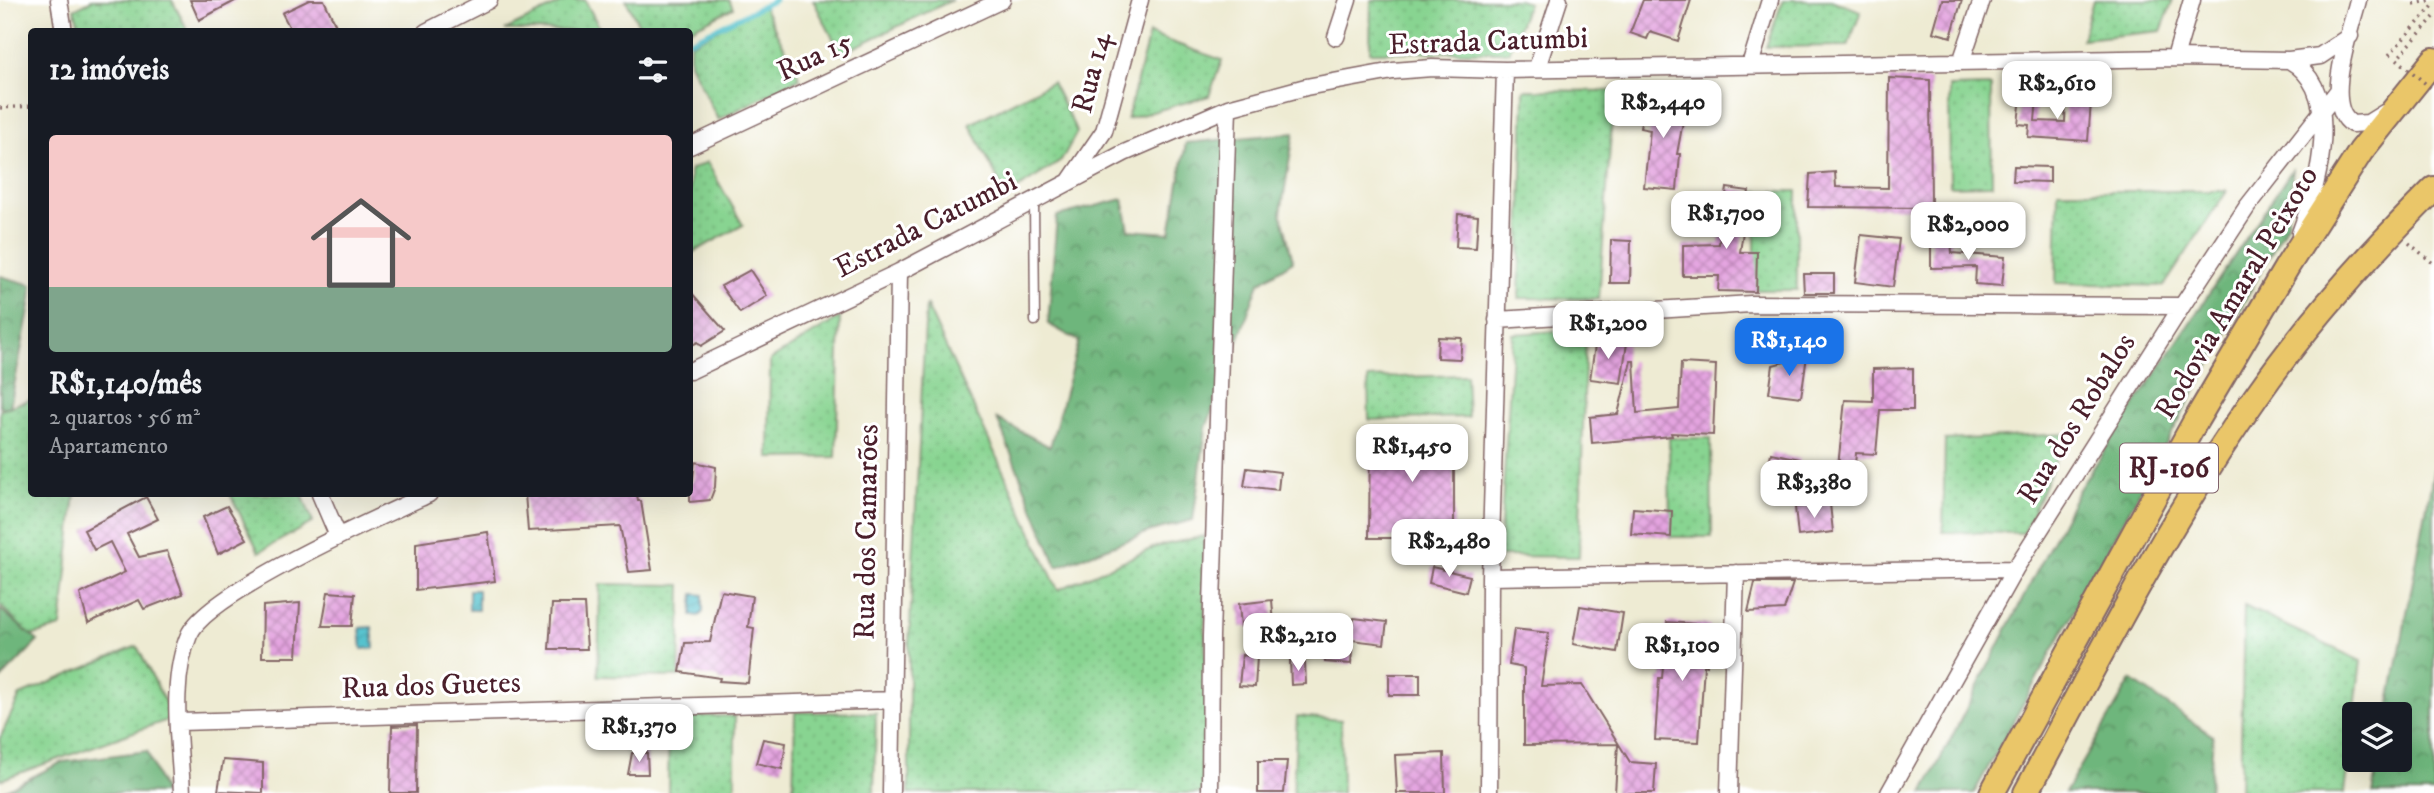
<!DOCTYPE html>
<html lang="pt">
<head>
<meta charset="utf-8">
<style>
  body { margin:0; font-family:"IM FELL DW Pica",serif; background:#20242c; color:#f1f3f6; height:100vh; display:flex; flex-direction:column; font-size:26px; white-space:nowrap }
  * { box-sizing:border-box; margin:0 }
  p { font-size:23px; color:#9ea1a6 }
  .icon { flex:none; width:38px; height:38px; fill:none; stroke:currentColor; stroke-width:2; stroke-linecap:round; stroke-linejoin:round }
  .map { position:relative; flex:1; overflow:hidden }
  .drawer { position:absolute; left:28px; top:28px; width:665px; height:469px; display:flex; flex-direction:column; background:#171b24; border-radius:7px; box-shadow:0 7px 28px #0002 }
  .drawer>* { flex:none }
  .fabs { position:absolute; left:2342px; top:702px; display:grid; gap:14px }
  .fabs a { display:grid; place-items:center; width:70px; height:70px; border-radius:7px; background:#171b24; box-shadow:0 7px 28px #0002; font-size:35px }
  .price { position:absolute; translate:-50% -60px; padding:0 16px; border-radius:14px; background:#fff; color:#222; font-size:23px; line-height:46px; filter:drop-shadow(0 2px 4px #0008) }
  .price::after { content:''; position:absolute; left:50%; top:42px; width:21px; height:16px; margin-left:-10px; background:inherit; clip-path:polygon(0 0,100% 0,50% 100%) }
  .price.selected { background:#1a73e8; color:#fff }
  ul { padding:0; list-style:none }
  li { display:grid; align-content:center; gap:14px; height:371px; padding:0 21px }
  li span { display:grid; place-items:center; height:217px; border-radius:7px; color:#555 }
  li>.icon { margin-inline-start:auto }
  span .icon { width:126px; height:126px; fill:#fffc; stroke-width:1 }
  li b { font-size:30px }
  h2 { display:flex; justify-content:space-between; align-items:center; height:84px; padding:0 21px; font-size:30px }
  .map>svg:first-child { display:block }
  .grass { fill:url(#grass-dots); stroke:#697a5e; stroke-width:2 }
  .forest { fill:url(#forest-crowns); stroke:#5c6a53; stroke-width:2 }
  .water { fill:url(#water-waves); stroke:#50707c; stroke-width:2 }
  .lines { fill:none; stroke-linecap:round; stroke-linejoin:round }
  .stream { stroke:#55c2ce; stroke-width:5 }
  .building { fill:url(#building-cross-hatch) }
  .service-casing { stroke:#836666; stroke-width:11 }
  .minor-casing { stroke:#836666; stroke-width:19 }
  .trunk-casing { stroke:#836666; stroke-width:28 }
  .path { stroke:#836666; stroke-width:3.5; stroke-dasharray:2 5; stroke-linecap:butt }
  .service { stroke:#fff; stroke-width:8 }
  .minor { stroke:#fff; stroke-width:16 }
  .trunk { stroke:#eac669; stroke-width:24 }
  .path-bridge { stroke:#836666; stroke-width:3.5; stroke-dasharray:2 5; stroke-linecap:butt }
  .labels { text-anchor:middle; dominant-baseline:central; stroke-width:6; stroke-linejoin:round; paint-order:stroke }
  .shield { fill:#fff; stroke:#80626b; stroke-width:2 }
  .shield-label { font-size:28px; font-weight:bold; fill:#4a1f2b }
  .street-label { font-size:30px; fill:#4a1f2b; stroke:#fff }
</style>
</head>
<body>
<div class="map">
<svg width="2434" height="793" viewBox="0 0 2434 793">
  <defs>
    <pattern id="grass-dots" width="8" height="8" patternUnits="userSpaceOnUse" patternTransform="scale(1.75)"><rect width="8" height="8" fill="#88d491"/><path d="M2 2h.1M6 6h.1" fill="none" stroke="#77b67d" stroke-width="1.8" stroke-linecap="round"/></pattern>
    <pattern id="forest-crowns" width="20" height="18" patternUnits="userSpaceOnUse" patternTransform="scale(1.75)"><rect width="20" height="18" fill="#6eb67b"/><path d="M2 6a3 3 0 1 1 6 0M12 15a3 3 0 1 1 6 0" fill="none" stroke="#5c9365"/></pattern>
    <pattern id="water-waves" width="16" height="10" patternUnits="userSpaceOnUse" patternTransform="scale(1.75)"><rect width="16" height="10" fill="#55c2ce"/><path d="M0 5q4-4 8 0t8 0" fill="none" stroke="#4ca6b1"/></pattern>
    <pattern id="building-cross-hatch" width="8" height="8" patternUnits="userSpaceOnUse" patternTransform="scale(1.75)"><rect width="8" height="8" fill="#e4a4e0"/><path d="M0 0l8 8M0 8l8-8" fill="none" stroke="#bb85b6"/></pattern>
  </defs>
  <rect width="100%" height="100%" fill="#fff"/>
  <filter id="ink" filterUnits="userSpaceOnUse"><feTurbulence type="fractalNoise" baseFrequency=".0143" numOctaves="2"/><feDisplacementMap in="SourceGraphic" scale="14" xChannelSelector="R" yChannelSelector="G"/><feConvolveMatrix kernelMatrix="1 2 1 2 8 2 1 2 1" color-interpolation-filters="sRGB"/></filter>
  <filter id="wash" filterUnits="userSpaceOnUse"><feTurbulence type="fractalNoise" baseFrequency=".00686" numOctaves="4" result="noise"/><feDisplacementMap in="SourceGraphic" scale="28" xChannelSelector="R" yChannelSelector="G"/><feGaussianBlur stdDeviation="1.57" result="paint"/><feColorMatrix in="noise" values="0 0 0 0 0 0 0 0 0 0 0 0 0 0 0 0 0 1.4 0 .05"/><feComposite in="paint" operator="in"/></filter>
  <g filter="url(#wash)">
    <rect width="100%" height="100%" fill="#eeebd3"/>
    <path class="grass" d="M92 0H172L188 31H81L74 9Z
      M567 0H585L601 31 505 30Z
      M626 0H729L733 8 687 31H642Z
      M813 0H952L841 54Z
      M1371 0H1518L1528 3 1509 52H1370Z
      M1783 0H1831L1861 11 1848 46 1766 47Z
      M2093 0H2173L2161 31 2082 39Z
      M763 6 800 78 718 120 690 63V44Z
      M1149 34 1222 60 1209 96 1127 119Z
      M1052 82 1077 132 1061 161 1006 196 970 124Z
      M1991 86 1992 185 1950 186 1949 87Z
      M1524 90 1614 91 1599 299 1519 298Z
      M707 162 743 225 690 254V170Z
      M1755 191H1797V290H1755Z
      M2058 191H2227L2164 286 2056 283Z
      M926 304 1058 590 1155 547 1204 536 1207 793H909V644Z
      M840 317 836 457 769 458 770 360Z
      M1586 329 1579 557 1499 556 1513 334Z
      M1466 375 1468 417 1369 420 1368 378Z
      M31 399 32 494H75L61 627 30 636 0 605V410Z
      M2067 434 2024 533 1943 532 1945 440Z
      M1669 438H1711L1712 537H1670Z
      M230 494H302L313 522 259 552Z
      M600 584 681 585 679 677 598 676Z
      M2244 606 2361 661 2344 793H2240Z
      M137 646 173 718 0 780V738L20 695Z
      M795 712 876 713 874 793H793Z
      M669 716H735V793H668Z
      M1297 716 1341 720 1342 793H1293Z"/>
    <path class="forest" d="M1294 133 1281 212 1293 261 1259 283 1206 428 1193 520 1151 531 1057 567 997 419 1050 447 1079 341 1048 324 1057 216 1123 199 1129 230 1170 233 1186 143Z
      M2293 168 2287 224 1974 793H1923L2079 489Z
      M0 276 32 285 31 300 10 407H0Z
      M2434 468V793H2373L2379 760H2399V714H2388Z
      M0 609 38 641 0 680Z
      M2131 680 2213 736 2209 793H2065Z
      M147 751 164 793H0L62 762Z"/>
    <path class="water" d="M469 590H478V610H469Z
      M694 594 703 595V612L699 616 692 615Z
      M372 627 374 648 362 649 360 628Z"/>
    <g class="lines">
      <path class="stream" d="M690 41 775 0"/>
    </g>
    <g id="blocks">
      <path class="building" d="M190 0H237L199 20Z
        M309 0H324L339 32H292L282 13Z
        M1643 0H1691L1678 41 1650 32 1647 39 1630 33Z
        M1942 0H1962L1951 37 1933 32Z
        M1889 78 1930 80 1931 208 1808 207 1810 174 1835 172 1836 187 1888 188Z
        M1646 93 1687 100 1677 154H1680L1677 190 1644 187 1650 130 1640 128Z
        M2021 96 2037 98 2035 121 2065 122 2066 100 2091 102 2088 141 2028 137 2029 125 2018 124Z
        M2014 166 2050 167V182L2013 181Z
        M1727 188 1749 191 1740 252H1757L1756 292 1718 291 1719 276H1683V245L1719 244Z
        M1458 214 1478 216 1476 248 1456 247Z
        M1861 235 1899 239 1893 287 1855 282Z
        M1931 238H1951L1952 253 2005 257 2002 286 1975 284 1976 267 1931 268Z
        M1611 240 1631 241 1630 283H1610Z
        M750 270 767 296 740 313 721 286Z
        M1803 274H1834V293H1804Z
        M690 291 725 331 701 346 698 342 690 346Z
        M1438 337 1462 338 1460 359 1437 358Z
        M1596 339 1627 343 1621 383 1590 379Z
        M1807 356 1801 397 1769 393 1773 365Z
        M1631 361H1634L1637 413 1679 409 1681 363 1716 365 1713 435 1671 433 1672 436 1592 443 1590 417 1618 414Z
        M1913 368V410H1880L1876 454 1856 453 1854 477 1837 476 1845 400 1873 401V369Z
        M1370 430H1454V538H1369Z
        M1771 453 1800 459 1795 483 1766 478Z
        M695 462 716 467 715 487 710 500 690 502V483L693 480Z
        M1247 468 1280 472 1278 490 1244 486Z
        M525 494H637L638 501H641L652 570 629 572 620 526 528 531Z
        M146 497 158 519 127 534 139 557 167 551 183 594 144 609 139 600 88 623 80 594 125 572 110 542 94 550 84 530Z
        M1830 504 1833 532 1798 536 1795 507Z
        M227 506 247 539 218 554 203 517Z
        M1633 508 1672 511 1671 537 1631 534Z
        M488 532 495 581 416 590V543Z
        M1432 567 1470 576 1466 592 1429 583Z
        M1755 583H1793L1784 610 1748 612Z
        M721 591 752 596 748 627 754 628 748 683 719 681 720 678 680 672 685 643 710 642Z
        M328 592 355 594 352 626H322Z
        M1272 600 1274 624 1241 627 1239 604Z
        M300 603 297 657H262L263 606Z
        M552 604H584L587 649H549Z
        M1580 606 1623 613 1617 652 1573 644Z
        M1354 618 1387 622 1384 644 1351 640Z
        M1667 622 1710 625 1707 666 1704 665 1699 742 1655 740 1659 678H1662Z
        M1514 629 1549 633 1541 686 1582 685 1630 762 1656 764 1654 793H1615L1618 744 1524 745V668L1509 665Z
        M1326 648 1352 650 1351 664 1325 662Z
        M1242 655 1257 657 1255 687 1239 686Z
        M1290 659 1305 663 1306 684 1291 685Z
        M1389 674H1420V695H1389Z
        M417 725 416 793H390L392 726Z
        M763 739 786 743 782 769 756 763Z
        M632 753H647L648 774H628Z
        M1444 753 1445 793H1397L1395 755Z
        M223 760 263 763V793L218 791Z
        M1258 761H1287L1284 793H1258Z"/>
    </g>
  </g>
  <g filter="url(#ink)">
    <use href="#blocks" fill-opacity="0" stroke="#836666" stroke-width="2"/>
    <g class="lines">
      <g class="service-casing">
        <path id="service" d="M1034 201 1035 321"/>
      </g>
      <g class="minor-casing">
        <path id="minor" d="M59 0 64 32
          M2358 0C2351 29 2322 106 2352 124L2368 123 2384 113
          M426 32 489 0
          M1336 37 1348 0
          M2175 58 2192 0
          M2289 60C2345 91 2318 185 2300 233
          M1961 62 1982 0
          M1750 65 1770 0
          M1537 68 1559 0
          M690 146 1002 0
          M1069 182 1104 131 1140 0
          M1497 320 1751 304 2182 306
          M690 371 899 272 1124 153 1228 108 1306 87 1393 71 1432 68 1505 70 2175 58 2289 60 2320 56 2350 36
          M320 494 338 536
          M1490 577 2015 569
          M180 722 893 700
          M182 793C180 743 169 682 189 635 207 593 381 516 429 494
          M891 793 899 272
          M1210 793 1211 636 1228 108
          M1489 793 1490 577 1505 70
          M1729 793 1736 573
          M1889 793 2015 569 2182 306 2247 207 2337 92"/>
      </g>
      <g class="trunk-casing">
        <path id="trunk" d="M1992 793 2195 422 2288 265 2361 151 2434 60
          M2026 793C2098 659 2167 523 2255 398 2307 323 2369 254 2434 189"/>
      </g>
      <path class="path" d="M2414 4 2432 0
        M2389 55 2434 5
        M0 108 32 106
        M2409 243 2434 264"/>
      <use href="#service" class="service"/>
      <use href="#minor" class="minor"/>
      <use href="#trunk" class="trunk"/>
      <path class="path-bridge" d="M2434 17 2397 59 2434 91"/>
    </g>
  </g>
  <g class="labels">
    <rect class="shield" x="2120" y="443.5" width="98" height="49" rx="5"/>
    <g class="shield-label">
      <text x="2169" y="468">RJ-106</text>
    </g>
    <g class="street-label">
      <text transform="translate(1488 42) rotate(-2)">Estrada Catumbi</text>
      <text transform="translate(815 57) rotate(-25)">Rua 15</text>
      <text transform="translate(1092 73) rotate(-76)">Rua 14</text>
      <text transform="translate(926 225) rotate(-27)">Estrada Catumbi</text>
      <text transform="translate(2237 293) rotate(-59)">Rodovia Amaral Peixoto</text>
      <text transform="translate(2077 419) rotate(-58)">Rua dos Robalos</text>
      <text transform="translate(867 532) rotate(-89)">Rua dos Camarões</text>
      <text transform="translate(431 686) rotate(-2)">Rua dos Guetes</text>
    </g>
  </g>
</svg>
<div class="fabs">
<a><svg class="icon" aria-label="layers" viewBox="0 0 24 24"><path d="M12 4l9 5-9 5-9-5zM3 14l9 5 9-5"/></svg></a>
</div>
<b class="price" style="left:2057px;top:121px">R$2,610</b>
<b class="price" style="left:1663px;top:140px">R$2,440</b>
<b class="price" style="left:1726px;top:251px">R$1,700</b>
<b class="price" style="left:1968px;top:262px">R$2,000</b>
<b class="price" style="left:1608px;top:361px">R$1,200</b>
<b class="price selected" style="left:1789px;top:378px">R$1,140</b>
<b class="price" style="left:1412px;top:484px">R$1,450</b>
<b class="price" style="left:1814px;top:520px">R$3,380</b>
<b class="price" style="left:1449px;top:579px">R$2,480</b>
<b class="price" style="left:1298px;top:673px">R$2,210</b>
<b class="price" style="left:1682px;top:683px">R$1,100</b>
<b class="price" style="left:639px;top:764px">R$1,370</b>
<section class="drawer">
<h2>12 imóveis<svg class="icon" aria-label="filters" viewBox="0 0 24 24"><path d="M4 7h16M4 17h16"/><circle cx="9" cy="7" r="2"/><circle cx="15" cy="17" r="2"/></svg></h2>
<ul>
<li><span style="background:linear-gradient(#f6c9c9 70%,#7fa58c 0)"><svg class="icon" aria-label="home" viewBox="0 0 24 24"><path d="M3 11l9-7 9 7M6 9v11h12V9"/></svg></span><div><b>R$1,140/mês</b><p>2 quartos · 56 m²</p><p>Apartamento</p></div></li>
</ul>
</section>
</div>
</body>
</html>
